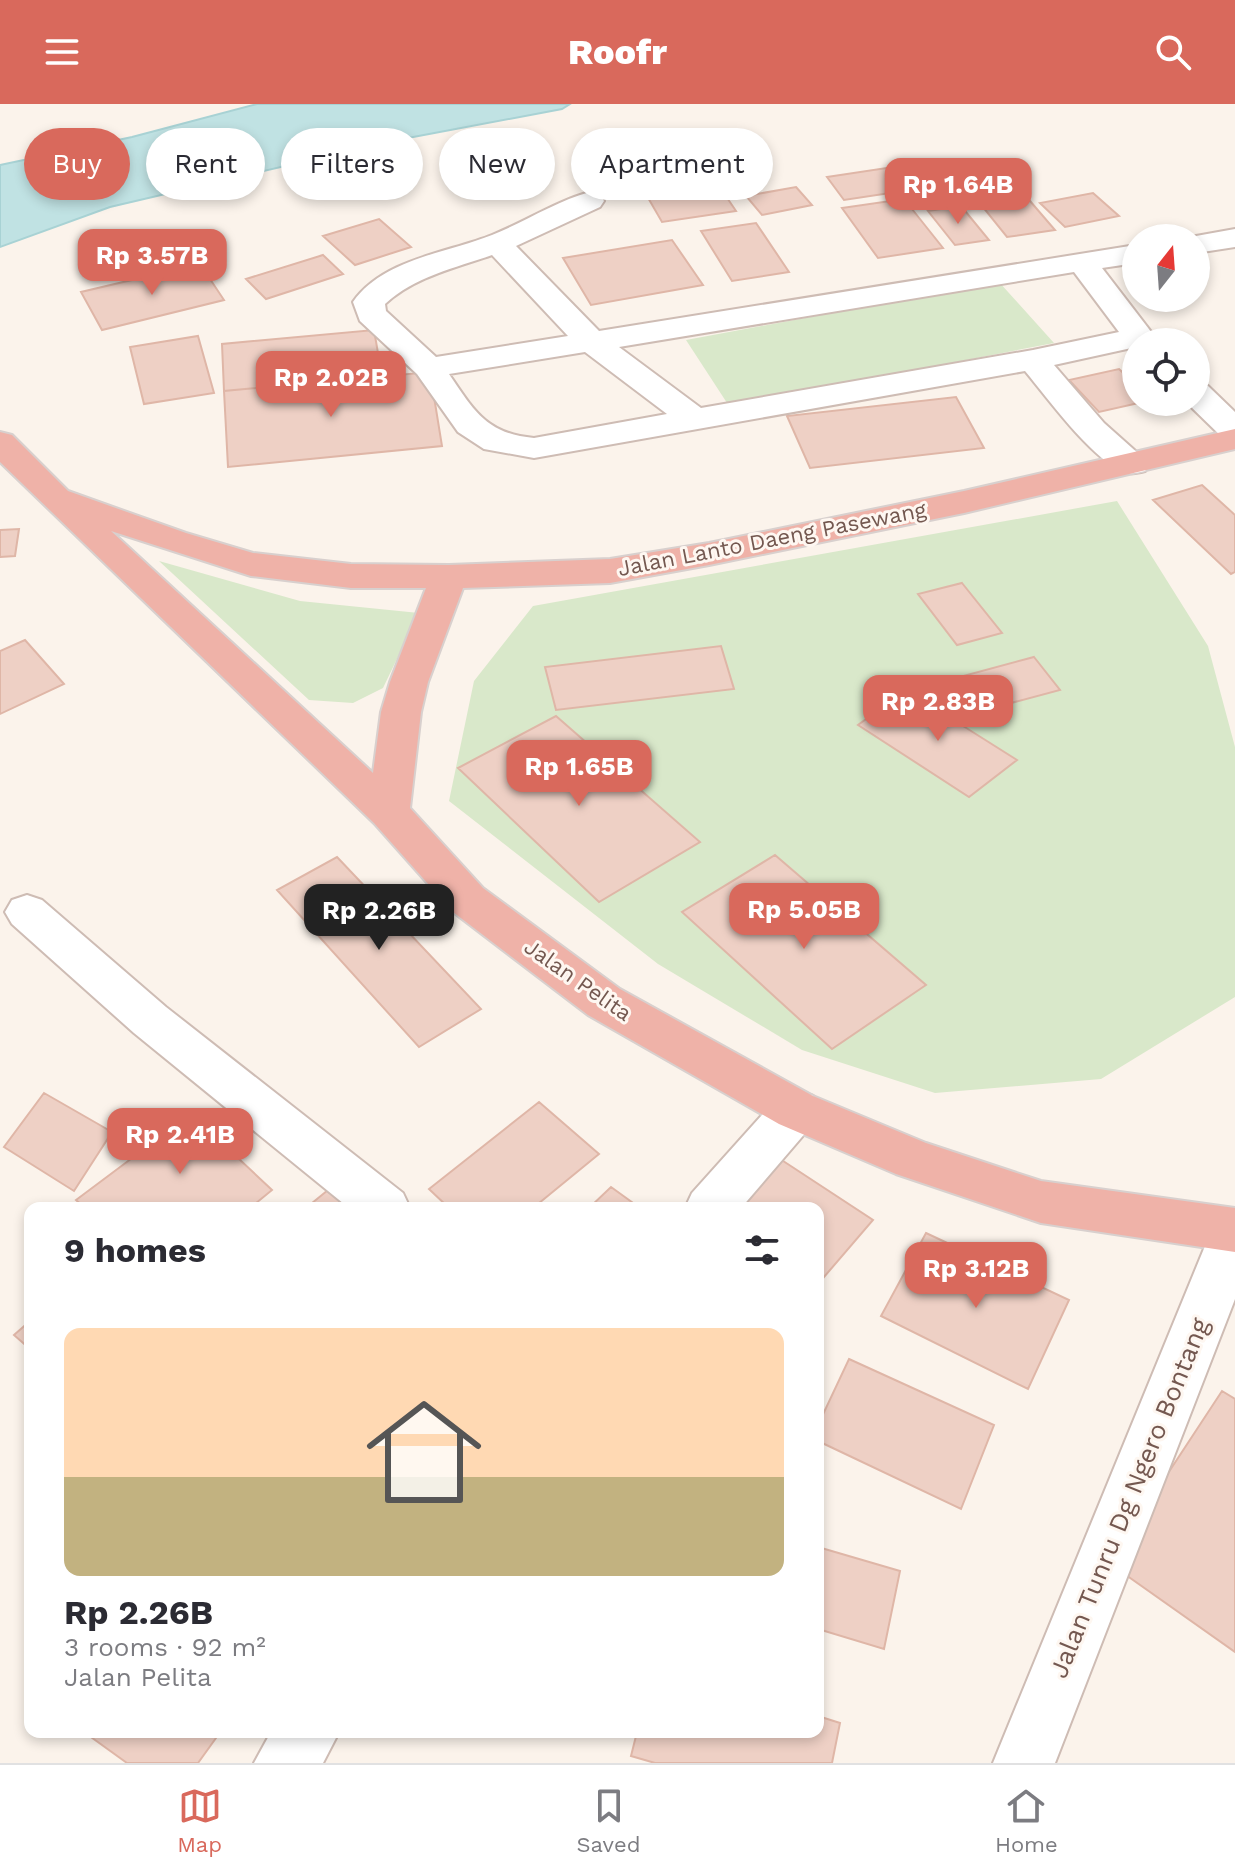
<!DOCTYPE html>
<html lang="en">
<head>
<meta charset="utf-8">
<style>
  body { margin:0; font-family:"Work Sans",sans-serif; background:#f2f2f3; color:#2b2b33; height:100vh; display:flex; flex-direction:column; font-size:30px; white-space:nowrap }
  * { box-sizing:border-box; margin:0 }
  p { font-size:26px; color:#7c7c81 }
  .icon { flex:none; width:44px; height:44px; fill:none; stroke:currentColor; stroke-width:2; stroke-linecap:round; stroke-linejoin:round }
  .map { position:relative; flex:1; overflow:hidden }
  .drawer { position:absolute; left:24px; top:1098px; width:800px; height:536px; display:flex; flex-direction:column; background:#fff; border-radius:16px; box-shadow:0 4px 12px #0003 }
  .drawer>* { flex:none }
  .guide { position:absolute; left:24px; top:24px; width:800px; height:72px; display:flex; gap:16px }
  .needle { width:52px; rotate:17deg }
  .buttons { position:absolute; left:1122px; top:120px; display:grid; gap:16px }
  .buttons a { display:grid; place-items:center; width:88px; height:88px; border-radius:50%; background:#fff; box-shadow:0 4px 12px #0003; font-size:40px }
  .price { position:absolute; translate:-50% -68px; padding:0 18px; border-radius:16px; background:#d9695c; color:#fff; font-size:26px; line-height:52px; filter:drop-shadow(0 2px 4px #0008) }
  .price::after { content:''; position:absolute; left:50%; top:48px; width:24px; height:18px; margin-left:-12px; background:inherit; clip-path:polygon(0 0,100% 0,50% 100%) }
  .price.selected { background:#222; color:#fff }
  ul { padding:0; list-style:none }
  li { display:grid; align-content:center; gap:16px; height:424px; padding:0 40px }
  li span { display:grid; place-items:center; height:248px; border-radius:16px; color:#555 }
  li>.icon { margin-inline-start:auto }
  span .icon { width:144px; height:144px; fill:#fffc; stroke-width:1 }
  li b { font-size:34px }
  h2 { display:flex; justify-content:space-between; align-items:center; height:96px; padding:0 40px; font-size:34px }
  .pill { padding:0 28px; border-radius:36px; background:#fff; box-shadow:0 4px 12px #0003; font-size:28px; line-height:72px }
  .pill.selected { background:#d9695c; color:#fff }
  header { display:flex; justify-content:space-between; align-items:center; height:104px; padding:0 40px; background:#d9695c; color:#fff; font-size:36px; font-weight:800 }
  .tabs { display:flex; justify-content:space-around; align-items:center; height:112px; border-top:2px solid #e1e1e2; background:#fff; font-size:22px; color:#7c7c81 }
  .tabs a { display:grid; justify-items:center; gap:4px }
  .tabs .selected { color:#d9695c }
  .map>svg:first-child { display:block }
  .green { fill:#d9e8ca }
  .water { fill:#c0e2e3; stroke:#a8d2d4; stroke-width:2 }
  .building { fill:#eed0c5; stroke:#dfb6a7; stroke-width:2 }
  .lines { fill:none; stroke-linecap:round; stroke-linejoin:round }
  .minor-casing { stroke:#cebcb4; stroke-width:4 }
  .highway-casing { stroke:#d8d0ce; stroke-width:4 }
  .minor { fill:#fff; fill-rule:evenodd }
  .highway { fill:#efb2a8; fill-rule:evenodd }
  .labels { text-anchor:middle; dominant-baseline:central; stroke-width:6; stroke-linejoin:round; paint-order:stroke }
  .street-label { font-size:22px; fill:#745850; stroke:#fef7f1 }
  .near-street-label { font-size:26px; fill:#745850; stroke:#fef7f1 }
</style>
</head>
<body>
<header><svg class="icon" aria-label="menu" viewBox="0 0 24 24"><path d="M4 6h16M4 12h16M4 18h16"/></svg>Roofr<svg class="icon" aria-label="search" viewBox="0 0 24 24"><circle cx="10" cy="10" r="6"/><path d="M15 15l6 6"/></svg></header>
<div class="map">
<svg width="1235" height="1659" viewBox="0 0 1235 1659">
  <rect width="100%" height="100%" fill="#fbf3eb"/>
  <path class="green" d="M999 178 1054 239 729 302 686 236Z
    M1117 397 1208 542 1235 643V893L1101 975 935 989 802 946 658 860 449 697 474 577 533 502Z
    M159 457 300 497 419 509 383 584 353 599 309 596Z"/>
  <path class="water" d="M257 0H570L562 5 392 37 110 103 0 143V61L132 33Z"/>
  <path class="building" d="M638 49 694 54 688 78 630 74Z
    M893 63 910 86 844 96 827 73Z
    M719 82 736 107 662 118 647 92Z
    M796 83 812 101 762 111 746 92Z
    M1093 89 1119 112 1065 123 1040 99Z
    M1024 90 1055 126 1007 133 978 97Z
    M904 95 943 144 878 154 842 104Z
    M961 102 989 136 955 141 928 107Z
    M379 115 411 143 355 161 323 132Z
    M756 119 789 168 732 177 701 127Z
    M672 136 703 181 591 201 563 154Z
    M323 151 343 170 266 195 246 175Z
    M200 160 224 196 102 226 81 188Z
    M374 226 382 272 224 287 222 240Z
    M198 232 214 289 144 300 130 243Z
    M1119 265 1136 281V298H1143L1099 308 1069 276Z
    M430 268 442 342 228 363 224 287Z
    M956 293 984 344 810 364 787 312Z
    M1202 381 1235 411V468L1231 470 1153 396Z
    M19 425 15 452 0 453V426Z
    M962 479 1002 529 957 541 918 490Z
    M25 536 64 580 0 610V547Z
    M721 542 734 585 556 606 545 563Z
    M1034 553 1060 586 977 608 952 575Z
    M906 586 1017 656 969 693 858 621Z
    M556 612 700 738 599 798 458 664Z
    M775 751 926 881 832 945 682 808Z
    M337 753 481 905 419 943 277 786Z
    M44 989 112 1028 74 1087 4 1043Z
    M539 998 599 1050 533 1104H449L429 1085Z
    M191 1010 272 1086 250 1104H85L76 1096Z
    M774 1051 873 1116 818 1180V1104H725Z
    M611 1083 640 1104H589Z
    M328 1086 349 1104H306Z
    M926 1129 1069 1196 1028 1285 881 1212Z
    M30 1217V1245L14 1231Z
    M849 1255 994 1321 961 1405 818 1337V1321Z
    M1222 1287 1235 1295V1548L1109 1459Z
    M818 1443 900 1467 884 1545 818 1525Z
    M818 1612 840 1619 832 1659H655L631 1652 637 1628H818Z
    M84 1628H208L216 1634 198 1659H127Z"/>
  <g class="lines">
    <g class="minor-casing">
      <path id="minor" d="M590 88 600 91 604 97 600 103 516 142 599 227 1136 141V159L1102 164 1155 233 1151 238H1136V243L1054 261 1104 319 1150 360 1145 367C1137 369 1129 371 1121 367 1087 349 1050 297 1025 267L534 354 484 345 458 328 417 270 360 217 353 198C383 155 447 149 492 131 525 118 556 97 590 88ZM492 151 568 232 436 253 386 207 385 200C414 173 455 164 492 151ZM1074 168 1119 228 1033 246 701 304 619 243ZM585 248 667 310 534 334C487 330 474 307 449 270Z
        M1235 125V143L1196 149V134H1185Z
        M1196 279 1208 282 1235 308V337L1223 334 1186 298H1196Z
        M27 791 42 796 166 903 403 1089 410 1104H349L134 929 12 820 5 808 12 796Z
        M796 986 813 992 820 1006 813 1020 741 1104H685L692 1089 779 992Z
        M1235 1108V1195L1055 1659H993L1210 1130 1217 1114Z
        M271 1628H339L323 1659H254Z"/>
    </g>
    <g class="highway-casing">
      <path id="highway" d="M1235 325V345L964 409 709 461 610 479 463 484 428 578 421 608 410 704 483 784 620 885 813 992 926 1039 1041 1077 1235 1104V1148L1041 1119 896 1070 779 1020 588 911 453 808 374 719 0 358V328L12 331 68 387 186 429 253 449 351 460 449 461 610 455 709 439 964 387ZM111 427 251 472 351 484H426L390 578 381 608 373 669Z"/>
    </g>
    <use href="#minor" class="minor"/>
    <use href="#highway" class="highway"/>
  </g>
  <g class="labels">
    <g class="street-label">
      <text transform="translate(772 435) rotate(-11)">Jalan Lanto Daeng Pasewang</text>
      <text transform="translate(578 876) rotate(35)">Jalan Pelita</text>
    </g>
    <g class="near-street-label">
      <text transform="translate(1129 1394) rotate(-68)">Jalan Tunru Dg Ngero Bontang</text>
    </g>
  </g>
</svg>
<div class="buttons">
<a><svg class="needle" viewBox="-14 -14 28 28"><path d="M0-13l5 13h-10z" fill="#e53935"/><path d="M0 13l5-13h-10z" fill="#7c7c81"/></svg></a>
<a><svg class="icon" aria-label="locate" viewBox="0 0 24 24"><circle cx="12" cy="12" r="6"/><path d="M12 2v4M12 18v4M2 12h4M18 12h4"/></svg></a>
</div>
<b class="price" style="left:958px;top:122px">Rp 1.64B</b>
<b class="price" style="left:152px;top:193px">Rp 3.57B</b>
<b class="price" style="left:331px;top:315px">Rp 2.02B</b>
<b class="price" style="left:938px;top:639px">Rp 2.83B</b>
<b class="price" style="left:579px;top:704px">Rp 1.65B</b>
<b class="price" style="left:804px;top:847px">Rp 5.05B</b>
<b class="price selected" style="left:379px;top:848px">Rp 2.26B</b>
<b class="price" style="left:180px;top:1072px">Rp 2.41B</b>
<b class="price" style="left:976px;top:1206px">Rp 3.12B</b>
<div class="guide">
<a class="pill selected">Buy</a>
<a class="pill">Rent</a>
<a class="pill">Filters</a>
<a class="pill">New</a>
<a class="pill">Apartment</a>
</div>
<section class="drawer">
<h2>9 homes<svg class="icon" aria-label="filters" viewBox="0 0 24 24"><path d="M4 7h16M4 17h16"/><circle cx="9" cy="7" r="2"/><circle cx="15" cy="17" r="2"/></svg></h2>
<ul>
<li><span style="background:linear-gradient(#ffd9b3 60%,#c2b280 0)"><svg class="icon" aria-label="home" viewBox="0 0 24 24"><path d="M3 11l9-7 9 7M6 9v11h12V9"/></svg></span><div><b>Rp 2.26B</b><p>3 rooms · 92 m²</p><p>Jalan Pelita</p></div></li>
</ul>
</section>
</div>
<nav class="tabs">
<a class="selected"><svg class="icon" aria-label="map" viewBox="0 0 24 24"><path d="M3 6l6-2 6 2 6-2v14l-6 2-6-2-6 2zM9 4v14M15 6v14"/></svg>Map</a>
<a><svg class="icon" aria-label="saved" viewBox="0 0 24 24"><path d="M7 4h10v16l-5-4-5 4z"/></svg>Saved</a>
<a><svg class="icon" aria-label="home" viewBox="0 0 24 24"><path d="M3 11l9-7 9 7M6 9v11h12V9"/></svg>Home</a>
</nav>
</body>
</html>
